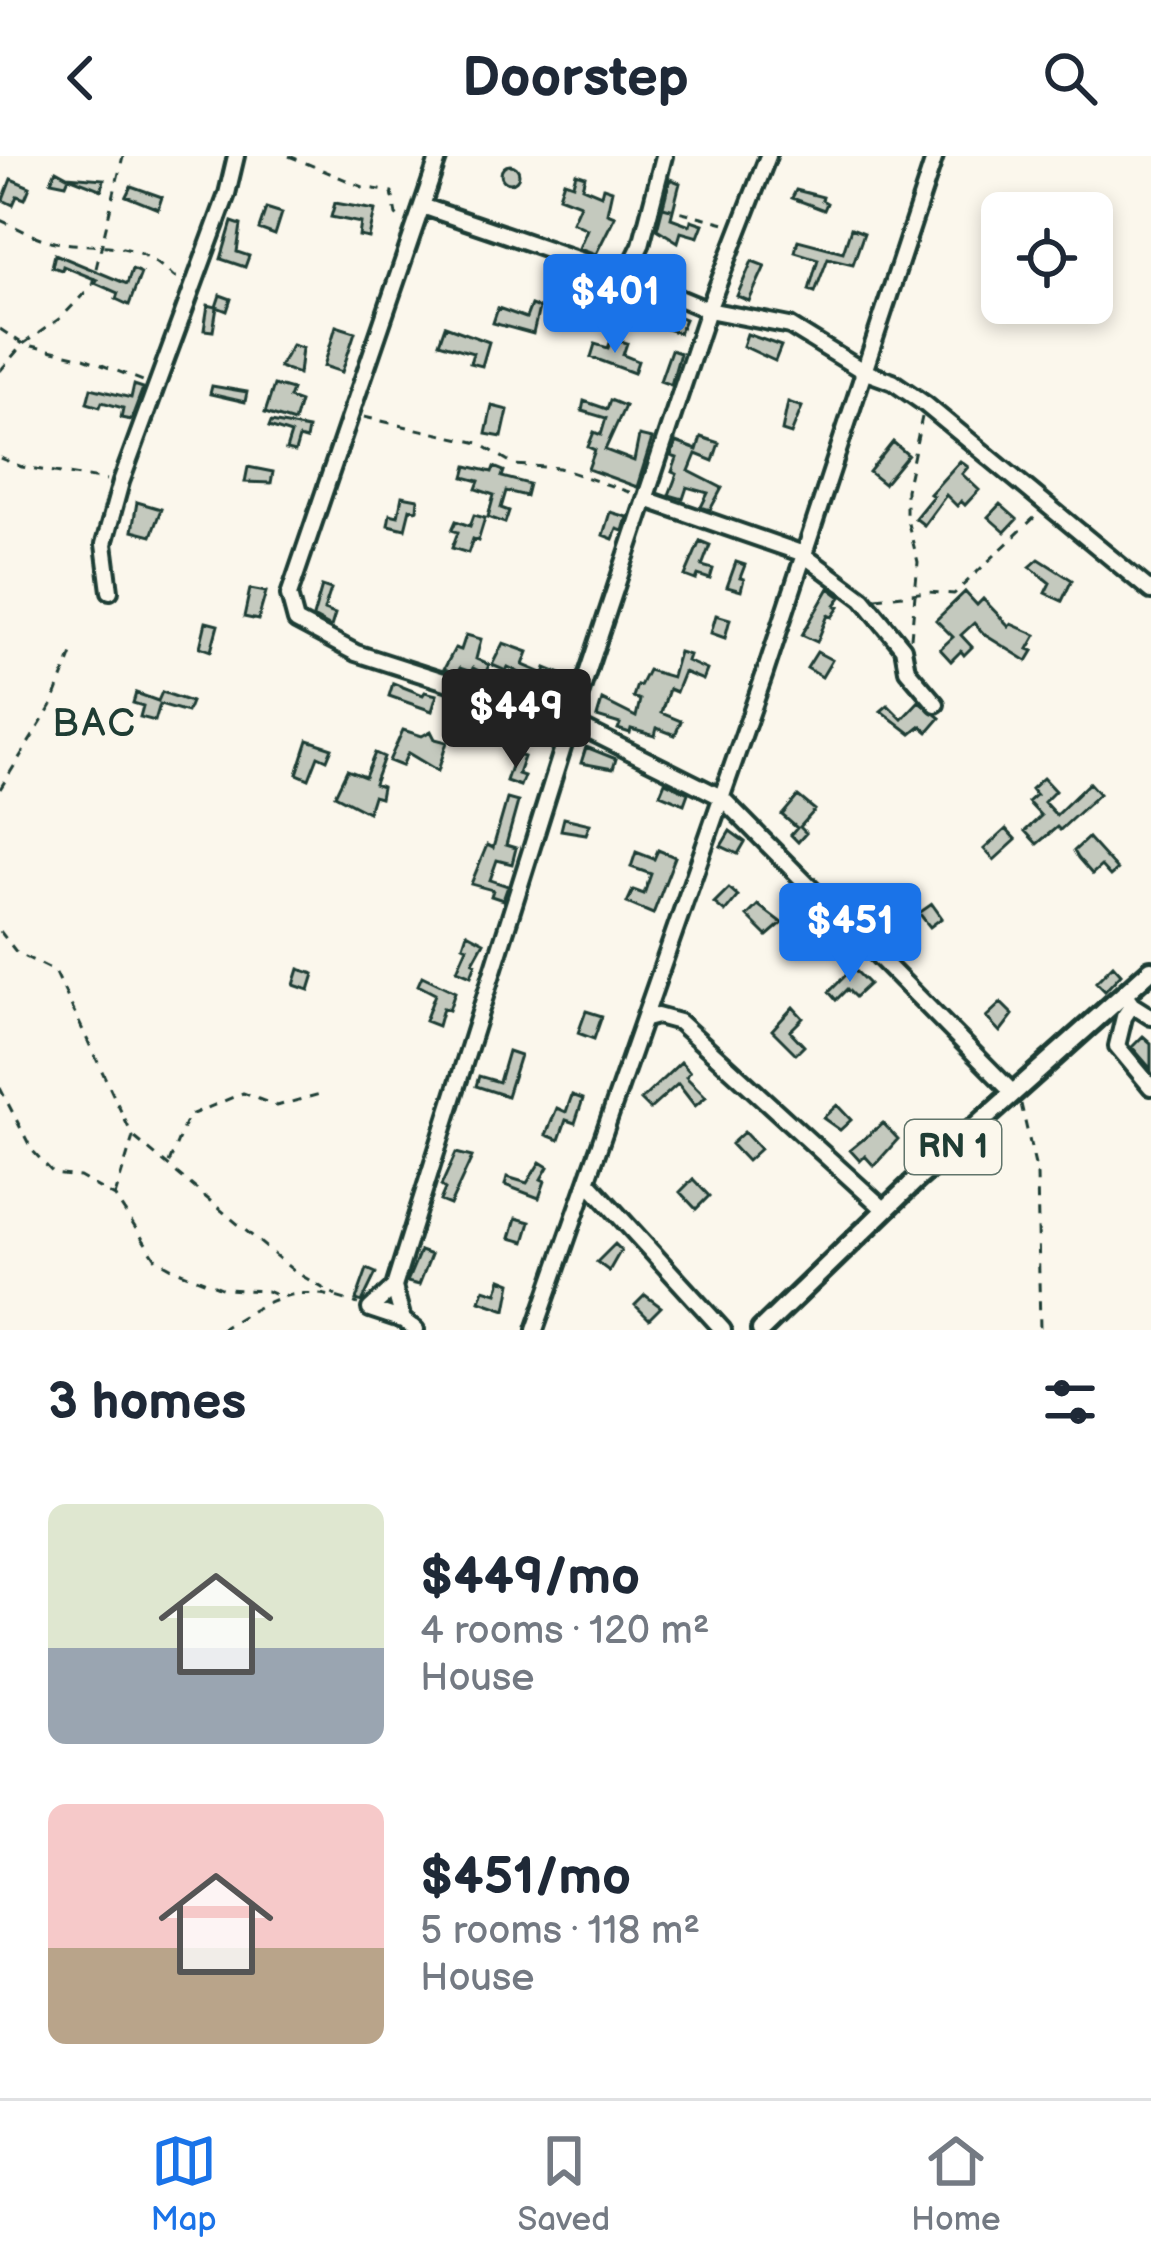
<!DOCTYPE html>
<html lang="en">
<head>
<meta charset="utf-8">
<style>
  body { margin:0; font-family:"Balsamiq Sans",sans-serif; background:#f2f2f3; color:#1f2937; height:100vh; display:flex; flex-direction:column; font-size:45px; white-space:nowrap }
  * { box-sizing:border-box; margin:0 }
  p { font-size:39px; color:#747a83 }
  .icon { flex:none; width:66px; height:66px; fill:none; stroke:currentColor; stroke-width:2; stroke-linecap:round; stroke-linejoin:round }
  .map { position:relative; height:1174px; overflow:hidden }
  .panel { display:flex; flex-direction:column; background:#fff; flex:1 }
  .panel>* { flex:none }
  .controls { position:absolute; left:981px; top:36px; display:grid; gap:24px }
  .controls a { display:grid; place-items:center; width:132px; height:132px; border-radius:18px; background:#fff; box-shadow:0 6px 18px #0003; font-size:60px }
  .price { position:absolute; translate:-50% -102px; padding:0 27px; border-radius:12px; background:#1a73e8; color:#fff; font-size:39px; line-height:78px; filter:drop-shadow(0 3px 6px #0008) }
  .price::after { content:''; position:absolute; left:50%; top:72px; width:36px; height:27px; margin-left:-18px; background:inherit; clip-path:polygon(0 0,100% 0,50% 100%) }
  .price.current { background:#222; color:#fff }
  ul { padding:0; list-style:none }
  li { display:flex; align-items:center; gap:36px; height:300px; padding:0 48px }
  li span { display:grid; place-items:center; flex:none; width:336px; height:240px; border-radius:18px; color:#555 }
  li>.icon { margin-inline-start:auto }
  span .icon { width:144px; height:144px; fill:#fffc; stroke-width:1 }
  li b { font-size:51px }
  h2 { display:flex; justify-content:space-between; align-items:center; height:144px; padding:0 48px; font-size:51px }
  header { display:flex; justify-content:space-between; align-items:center; height:156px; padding:0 48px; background:#fff; font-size:54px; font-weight:700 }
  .tab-bar { display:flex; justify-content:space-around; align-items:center; height:168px; border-top:3px solid #e0e1e3; background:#fff; font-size:33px; color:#747a83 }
  .tab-bar a { display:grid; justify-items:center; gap:6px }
  .tab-bar .current { color:#1a73e8 }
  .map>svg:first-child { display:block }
  .building { fill:#c4c9be; stroke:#1f3d34; stroke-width:3 }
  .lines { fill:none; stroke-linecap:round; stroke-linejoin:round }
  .minor-casing { stroke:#1f3d34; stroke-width:22 }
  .major-casing { stroke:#1f3d34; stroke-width:26 }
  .path { stroke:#1f3d34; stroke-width:3; stroke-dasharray:9 9; stroke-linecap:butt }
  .minor { stroke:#fbf7ec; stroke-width:14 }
  .major { stroke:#fbf7ec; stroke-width:16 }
  .labels { text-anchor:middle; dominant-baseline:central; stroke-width:10; stroke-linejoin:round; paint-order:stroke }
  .shield { fill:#fbf7ec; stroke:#61756b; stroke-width:3 }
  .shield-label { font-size:33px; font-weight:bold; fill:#1f3d34 }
  .neighbourhood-label { font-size:39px; letter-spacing:3px; fill:#1f3d34; stroke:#fbf7ec }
</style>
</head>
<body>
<header><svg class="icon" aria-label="back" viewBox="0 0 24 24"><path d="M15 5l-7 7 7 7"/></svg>Doorstep<svg class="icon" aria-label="search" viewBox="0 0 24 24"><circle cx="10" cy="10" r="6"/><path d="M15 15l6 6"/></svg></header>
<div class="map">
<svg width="1151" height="1174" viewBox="0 0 1151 1174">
  <rect width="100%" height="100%" fill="#fbf7ec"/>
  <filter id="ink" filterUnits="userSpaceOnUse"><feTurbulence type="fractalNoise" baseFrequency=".00833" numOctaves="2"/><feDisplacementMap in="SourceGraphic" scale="24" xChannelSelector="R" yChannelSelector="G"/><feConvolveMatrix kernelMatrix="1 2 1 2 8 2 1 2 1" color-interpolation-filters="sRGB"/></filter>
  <g filter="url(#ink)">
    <path class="building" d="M501 18a9 9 0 1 1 18 0a9 9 0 1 1-18 0Z
      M56 14 67 20 104 23 102 34 69 21 66 28 51 25Z
      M576 17 585 20 582 31 601 39 603 31 612 34 607 57 615 60 596 98 579 92 587 73 572 66 580 48 559 40 564 25 573 28Z
      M11 23 30 31 25 43 17 40 13 49 3 44Z
      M670 23 680 27 671 62 690 69 691 64 703 68 698 81 681 76 678 86 657 73Z
      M131 30 162 41 158 53 126 40Z
      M796 34 823 41 822 44 827 47 824 54 792 42Z
      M335 47 375 54 369 82 359 80 361 67 331 61Z
      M266 52 282 57 275 79 259 73Z
      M232 66 241 69 237 96 249 100 245 111 221 103Z
      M851 72 864 77 853 108 828 102 815 136 809 134 818 103 795 96 798 84 843 96Z
      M55 98 127 128 132 113 141 117 129 149 116 143 118 137 95 127 97 124 63 110 62 114 52 111Z
      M752 105 765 110 749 145 737 140Z
      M620 138 630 142 625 158 607 152 611 139 619 141Z
      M220 139 231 143 227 155 217 151 213 175 204 174 208 149 216 151Z
      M531 149 539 152 533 178 493 167 498 152 526 162Z
      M657 152 685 163 679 177 651 168Z
      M336 170 355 176 342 216 324 210Z
      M445 170 489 186 482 210 470 207 473 197 439 187Z
      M747 178 781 190 775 205 743 190Z
      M612 182 627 187 623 199 638 205 634 217 591 201 595 188 608 192Z
      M292 189 302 192 299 218 279 211Z
      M671 194 680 197 671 229 660 225Z
      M134 229 143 232 131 264 121 262 123 252 102 246 100 251 87 247 91 232 131 242Z
      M274 229 292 234 289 242 300 246 294 266 265 257Z
      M212 230 247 236 245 246 210 238Z
      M610 244 625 250 605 294 634 305 639 280 652 283 637 331 588 313 595 294 588 291 594 276 601 279 606 262 582 255 584 245 607 253Z
      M788 246 802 251 791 278 782 275Z
      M492 250 508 254 502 281 486 278Z
      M271 266 308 273 306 284 299 282 295 296 286 294 291 278 269 271Z
      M701 281 719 287 713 305 696 298 689 315 722 332 710 354 701 351 708 337 687 331 683 343 669 339 677 318 672 316 677 302 671 300 676 286 697 294Z
      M893 286 908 299 884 328 869 316Z
      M960 305 968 311 962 318 979 334 965 349 961 345 957 350 946 339 924 369 915 362 933 340 930 338Z
      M467 310 492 316 494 311 504 315 502 321 529 328 526 340 506 335 501 352 509 355 505 367 488 361 494 339 476 333 479 325 464 321Z
      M248 311 273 316 271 327 245 326Z
      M402 340 418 343 417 354 410 353 405 373 388 369 390 358 398 360Z
      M137 346 161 353 151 380 132 375Z
      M1000 348 1017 363 1005 376 988 361Z
      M610 356 627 361 623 375 617 373 613 383 603 379Z
      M474 359 485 362 478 385 473 383 468 397 452 392 458 376 452 374 456 365 470 370Z
      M700 385 710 389 702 410 713 413 710 423 698 419 696 424 685 420Z
      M1039 403 1072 424 1062 445 1045 437 1050 427 1030 411Z
      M736 406 745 409 740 422 744 423 741 435 727 431Z
      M322 430 331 433 324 454 335 458 331 471 313 461Z
      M829 432 841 441 835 449 839 451 832 461 828 459 817 486 802 479Z
      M250 433 266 436 258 464 244 461Z
      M965 436 977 449 983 443 1009 470 1011 468 1036 479 1028 493 1033 495 1027 505 985 479 974 467 961 479 972 491 964 499 961 495 951 505 940 493 953 481 936 464Z
      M716 459 730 463 725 482 711 477Z
      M206 466 218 469 211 495 200 491Z
      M466 479 481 483 476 503 489 509 485 518 473 512 471 516 460 512 457 518 444 513 455 492 461 494Z
      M503 487 528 496 523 509 544 518 546 512 561 518 555 534 568 540 564 552 546 545 552 533 508 511 506 515 492 509Z
      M679 496 689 499 687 505 707 514 703 524 684 516 676 536 669 533 661 557 681 565 675 579 657 572 655 580 631 573 630 577 618 573 620 568 597 561 602 544 636 561 640 544 633 541 637 529 640 530 648 514 672 521Z
      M817 496 832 504 822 521 807 512Z
      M393 527 423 539 425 536 437 539 432 555 389 540Z
      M162 536 191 546 187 556 160 548 155 565 140 561 143 550 133 547 136 537 158 545Z
      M919 545 940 562 928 576 921 570 911 578 881 555 888 549 902 563Z
      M403 574 422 580 431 575 435 583 447 586 438 615 408 597 402 610 389 605Z
      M308 584 332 592 327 604 318 600 309 623 297 618Z
      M586 591 616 603 613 613 581 607Z
      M375 597 384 601 374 628 382 631 380 642 373 640 368 656 335 639 347 614 365 621Z
      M515 598 524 601 518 618 524 620 520 630 506 625Z
      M1043 622 1055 635 1044 646 1056 659 1089 627 1099 638 1060 674 1057 671 1037 688 1025 675 1041 660 1028 646 1036 639 1031 633Z
      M665 626 688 637 684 648 660 638Z
      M798 640 815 654 800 671 806 677 798 686 791 679 797 672 782 659Z
      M507 643 518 646 506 689 516 692 512 708 497 704 490 724 508 730 503 744 491 740 493 734 471 728 487 689 493 692Z
      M564 662 590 668 586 678 561 674Z
      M1006 673 1016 684 994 704 984 693Z
      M730 675 745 686 738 698 721 690Z
      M1088 682 1117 714 1110 720 1101 710 1092 718 1078 702 1074 695Z
      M658 694 675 701 653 758 627 747 633 734 644 738 651 718 631 711 636 696 654 703Z
      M729 732 738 740 725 756 714 747Z
      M932 748 942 762 930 771 919 757Z
      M758 749 782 767 767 780 747 760Z
      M467 777 484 786 473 806 476 807 471 820 457 814 467 791 463 789Z
      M1113 809 1121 818 1105 835 1096 826Z
      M853 812 869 828 855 841 847 833 836 844 829 836Z
      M299 813 314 818 309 834 294 829Z
      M422 820 455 836 449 854 443 852 438 870 425 865 435 838 418 829Z
      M1001 847 1013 859 1000 876 986 861Z
      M793 851 803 862 790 875 804 890 796 898 772 874Z
      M586 855 602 860 594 883 578 877Z
      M1143 880 1151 887V913L1132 891Z
      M508 895 520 899 507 940 476 930 479 920 499 926Z
      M681 906 690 916 686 921 706 941 695 950 678 928 650 953 641 944Z
      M572 939 583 943 575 967 566 964 559 984 546 979 557 952 566 956Z
      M837 949 851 964 840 974 823 962Z
      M883 967 898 983 874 1010 865 1000 860 1005 850 994Z
      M744 976 760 993 747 1005 731 988Z
      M456 997 472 1001 450 1049 440 1045 445 1033 441 1030Z
      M540 1006 548 1011 541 1023 545 1025 539 1042 505 1029 507 1021 527 1027Z
      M693 1023 709 1040 696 1053 680 1036Z
      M516 1062 530 1066 524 1086 510 1082Z
      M615 1088 621 1094 609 1115 597 1106Z
      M420 1095 431 1099 419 1129 407 1126Z
      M367 1113 376 1117 362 1146 356 1144Z
      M501 1123 511 1127 506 1154 480 1145 484 1133 497 1137Z
      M645 1139 661 1151 649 1163 635 1149Z"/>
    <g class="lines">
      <g class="minor-casing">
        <path id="minor" d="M439 0 289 439 296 465 356 497 571 566 721 641 1013 937
          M422 50 626 120 708 154 790 170 863 215 893 226 925 248 1151 435
          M626 120 641 89 664 0
          M648 344 801 397 863 443 903 492 907 514 936 548
          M110 435 104 388 121 326 227 38 236 0
          M1125 839 1132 849 1124 861 1117 890 1151 931
          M1132 849 1151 861
          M646 863 657 860 679 866 885 1054
          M589 1027 723 1174
          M394 1131 370 1153 403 1164
          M416 1174 403 1164 394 1131 571 566 708 154 768 0
          M535 1174 764 520 935 0"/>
      </g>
      <g class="major-casing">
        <path id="major" d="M761 1174 915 1025 1151 814"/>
      </g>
      <path class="path" d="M289 0 363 31 392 36 396 59 402 64
        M663 51 729 68
        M0 64C17 71 37 83 55 86 109 94 129 80 174 121H181
        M0 173 23 188 84 202 143 225
        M0 215 23 188 62 161 92 129 123 0
        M364 261 479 287 515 309 559 312 635 338
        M0 302 22 311 107 324
        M876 442 928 436 954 438 1038 358
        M911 482 918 406 906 360V334L922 261
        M0 633 52 549 73 495
        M0 775 17 797 55 815 133 981 115 1040
        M0 932 32 994 54 1018 80 1021 115 1041 156 1103 176 1114 224 1133 267 1135 276 1139
        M1021 948 1037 1018 1040 1174
        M135 982 294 1115 336 1140
        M169 1007 188 960 243 937 277 950 320 938
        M220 1174C272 1142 295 1125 358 1148"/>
      <use href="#minor" class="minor"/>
      <use href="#major" class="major"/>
    </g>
  </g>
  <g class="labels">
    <rect class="shield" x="905" y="964" width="96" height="54" rx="9"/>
    <g class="shield-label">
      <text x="953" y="991">RN 1</text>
    </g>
    <g class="neighbourhood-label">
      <text x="95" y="568">BAC</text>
    </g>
  </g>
</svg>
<div class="controls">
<a><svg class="icon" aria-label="locate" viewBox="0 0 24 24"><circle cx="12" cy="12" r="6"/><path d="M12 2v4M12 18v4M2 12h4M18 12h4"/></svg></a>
</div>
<b class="price" style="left:615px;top:200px">$401</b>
<b class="price current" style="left:516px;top:615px">$449</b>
<b class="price" style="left:850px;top:829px">$451</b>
</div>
<section class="panel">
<h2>3 homes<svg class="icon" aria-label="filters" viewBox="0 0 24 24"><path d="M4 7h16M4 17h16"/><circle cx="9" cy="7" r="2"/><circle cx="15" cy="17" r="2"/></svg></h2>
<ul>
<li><span style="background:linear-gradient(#dfe7d0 60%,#9aa5b1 0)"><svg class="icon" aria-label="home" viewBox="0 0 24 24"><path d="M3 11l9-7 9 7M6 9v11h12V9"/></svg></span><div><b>$449/mo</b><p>4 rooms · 120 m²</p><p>House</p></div></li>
<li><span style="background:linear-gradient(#f6c9c9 60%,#b9a48a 0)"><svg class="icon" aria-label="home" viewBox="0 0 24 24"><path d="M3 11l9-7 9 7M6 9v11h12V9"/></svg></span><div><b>$451/mo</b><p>5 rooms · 118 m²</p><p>House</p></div></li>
</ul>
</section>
<nav class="tab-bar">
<a class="current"><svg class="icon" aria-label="map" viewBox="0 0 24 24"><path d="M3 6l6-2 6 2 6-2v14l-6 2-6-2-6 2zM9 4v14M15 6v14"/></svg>Map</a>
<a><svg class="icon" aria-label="saved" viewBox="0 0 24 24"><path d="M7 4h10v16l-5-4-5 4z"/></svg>Saved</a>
<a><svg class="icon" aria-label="home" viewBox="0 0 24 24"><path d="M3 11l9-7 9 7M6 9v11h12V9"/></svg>Home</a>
</nav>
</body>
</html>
